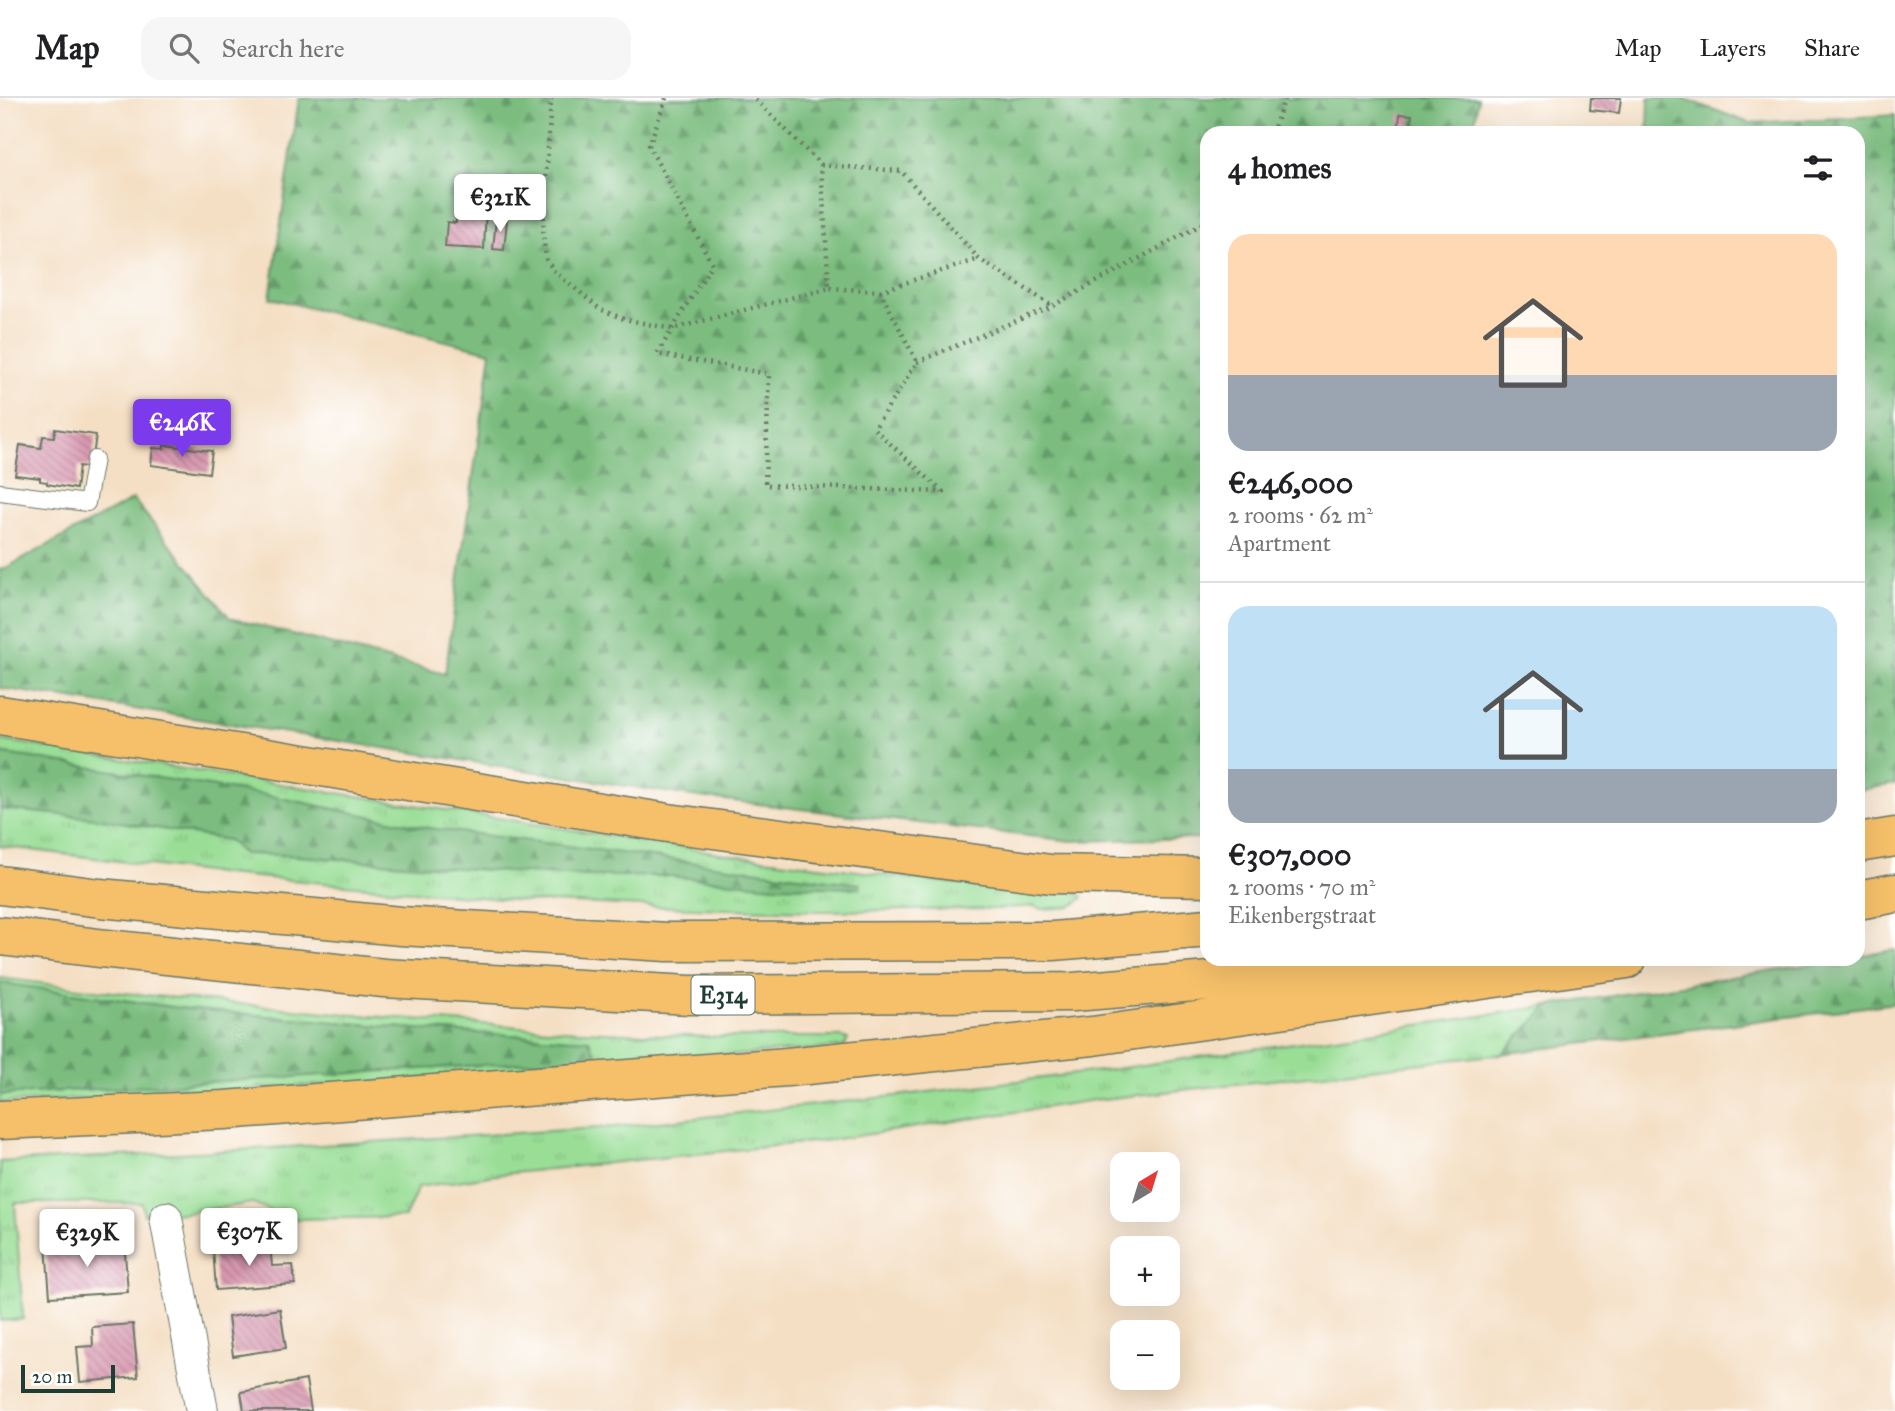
<!DOCTYPE html>
<html lang="en">
<head>
<meta charset="utf-8">
<style>
  body { margin:0; font-family:"IM FELL Great Primer",serif; background:#f6f6f6; color:#202124; height:100vh; display:flex; flex-direction:column; font-size:26px; white-space:nowrap }
  * { box-sizing:border-box; margin:0 }
  p { font-size:23px; color:#757577 }
  .icon { flex:none; width:38px; height:38px; fill:none; stroke:currentColor; stroke-width:2; stroke-linecap:round; stroke-linejoin:round }
  .map { position:relative; flex:1; overflow:hidden }
  .drawer { position:absolute; left:1200px; top:28px; width:665px; height:840px; display:flex; flex-direction:column; background:#fff; border-radius:21px; box-shadow:0 7px 28px #0002 }
  .drawer>* { flex:none }
  .needle { width:46px; rotate:38deg }
  .controls { position:absolute; left:1110px; top:1054px; display:grid; gap:14px }
  .controls a { display:grid; place-items:center; width:70px; height:70px; border-radius:14px; background:#fff; box-shadow:0 7px 28px #0002; font-size:35px }
  .scale { position:absolute; left:21px; bottom:18px; width:94px; box-sizing:border-box; padding-left:7px; border:4px solid #1f3d34; border-top:0; font-size:19px; line-height:24px; white-space:nowrap; color:#1f3d34; -webkit-text-stroke:5px #fff; paint-order:stroke }
  .price { position:absolute; translate:-50% -60px; padding:0 16px; border-radius:7px; background:#fff; color:#222; font-size:23px; line-height:46px; filter:drop-shadow(0 2px 4px #0008) }
  .price::after { content:''; position:absolute; left:50%; top:42px; width:21px; height:16px; margin-left:-10px; background:inherit; clip-path:polygon(0 0,100% 0,50% 100%) }
  .price.on { background:#7c3aed; color:#fff }
  ul { padding:0; list-style:none }
  li { display:grid; align-content:center; gap:14px; height:371px; padding:0 28px }
  li+li { border-top:2px solid #e0e0e0 }
  li span { display:grid; place-items:center; height:217px; border-radius:21px; color:#555 }
  li>.icon { margin-inline-start:auto }
  span .icon { width:126px; height:126px; fill:#fffc; stroke-width:1 }
  li b { font-size:30px }
  h2 { display:flex; justify-content:space-between; align-items:center; height:84px; padding:0 28px; font-size:30px }
  header { display:flex; align-items:center; gap:42px; box-sizing:border-box; height:98px; padding:0 35px; background:#fff; border-bottom:2px solid #e0e0e0 }
  header strong { font-size:33px }
  nav { display:flex; gap:38px; margin-inline-start:auto; font-size:24px }
  .search { width:490px; height:63px; background:#f6f6f6; display:flex; align-items:center; gap:18px; box-sizing:border-box; padding:0 24px; border-radius:21px; color:#757577; font-size:26px }
  .map>svg:first-child { display:block }
  .grass { fill:url(#grass-tufts); stroke:#5c8e65; stroke-width:2 }
  .forest { fill:url(#forest-firs); stroke:#4d7d5a; stroke-width:2 }
  .building { fill:url(#building-back-hatch) }
  .lines { fill:none; stroke-linecap:round; stroke-linejoin:round }
  .lane-casing { stroke:#6a7666; stroke-width:18 }
  .street-casing { stroke:#6a7666; stroke-width:34 }
  .highway-casing { stroke:#6a7666; stroke-width:41 }
  .path { stroke:#6a7666; stroke-width:4.5; stroke-dasharray:2 5; stroke-linecap:butt }
  .lane { stroke:#fff; stroke-width:16 }
  .street { stroke:#fff; stroke-width:32 }
  .highway { stroke:#f6c06b; stroke-width:38 }
  .labels { text-anchor:middle; dominant-baseline:central; stroke-width:6; stroke-linejoin:round; paint-order:stroke }
  .shield { fill:#fff; stroke:#627771; stroke-width:2 }
  .shield-label { font-size:23px; font-weight:bold; fill:#1f3d34 }
</style>
</head>
<body>
<header>
<strong>Map</strong>
<div class="search"><svg class="icon" aria-label="search" viewBox="0 0 24 24"><circle cx="10" cy="10" r="6"/><path d="M15 15l6 6"/></svg>Search here</div>
<nav><a>Map</a><a>Layers</a><a>Share</a></nav>
</header>
<div class="map">
<svg width="1895" height="1313" viewBox="0 0 1895 1313">
  <defs>
    <pattern id="grass-tufts" width="24" height="20" patternUnits="userSpaceOnUse" patternTransform="scale(1.75)"><rect width="24" height="20" fill="#9ade96"/><path d="M3 7l-1-3M5 7V3M7 7l1-3M15 17l-1-3M17 17v-4M19 17l1-3" fill="none" stroke="#84bf82"/></pattern>
    <pattern id="forest-firs" width="22" height="20" patternUnits="userSpaceOnUse" patternTransform="scale(1.75)"><rect width="22" height="20" fill="#7bbd7f"/><path d="M5 1l3.5 6h-7zM16 11l3.5 6h-7z" fill="#649b69"/></pattern>
    <pattern id="building-back-hatch" width="6" height="6" patternUnits="userSpaceOnUse" patternTransform="scale(1.75)"><rect width="6" height="6" fill="#d897af"/><path d="M-1 5l2 2M0 0l6 6M5-1l2 2" fill="none" stroke="#af7c8f"/></pattern>
  </defs>
  <rect width="100%" height="100%" fill="#fff"/>
  <filter id="ink" filterUnits="userSpaceOnUse"><feTurbulence type="fractalNoise" baseFrequency=".0143" numOctaves="2"/><feDisplacementMap in="SourceGraphic" scale="14" xChannelSelector="R" yChannelSelector="G"/><feConvolveMatrix kernelMatrix="1 2 1 2 8 2 1 2 1" color-interpolation-filters="sRGB"/></filter>
  <filter id="wash" filterUnits="userSpaceOnUse"><feTurbulence type="fractalNoise" baseFrequency=".00686" numOctaves="4" result="noise"/><feDisplacementMap in="SourceGraphic" scale="28" xChannelSelector="R" yChannelSelector="G"/><feGaussianBlur stdDeviation="1.57" result="paint"/><feColorMatrix in="noise" values="0 0 0 0 0 0 0 0 0 0 0 0 0 0 0 0 0 1.4 0 .05"/><feComposite in="paint" operator="in"/></filter>
  <g filter="url(#wash)">
    <rect width="100%" height="100%" fill="#f4dfc4"/>
    <path class="grass" d="M0 642 726 756 996 791 998 786 1077 793 1079 797 1083 798 1082 801 1070 809 1042 811 1035 808 998 811 819 813 694 810 523 803 213 775 0 748Z
      M0 880 103 893 358 917 562 932 708 939H842L848 941 844 949 376 984 0 1005V997L597 959 588 942 427 932 187 911 0 885Z
      M1549 908 1502 956 1094 1002 831 1042 503 1076 418 1089 405 1119 291 1121 253 1105 186 1115 144 1117 142 1105H15L23 1221 0 1223V1064L239 1052 614 1029 895 998 1108 972Z"/>
    <path class="forest" d="M299 0H1478L1474 35H1208L1207 740 1071 743 691 698 0 590V471H4L133 401 230 520 445 576 491 254 270 200Z
      M1649 0H1683L1749 25 1895 17V686L1859 692 1858 35H1648Z
      M0 655 266 697 429 730 860 786V790L774 788 670 778H586L524 775 284 757 243 756 228 742 95 720 0 711Z
      M1895 852V905L1502 956 1549 908 1843 861H1858L1859 858Z
      M0 885 187 911 427 932 589 942 597 960 0 997Z"/>
    <g id="blocks">
      <path class="building" d="M1591 0H1621L1619 15 1590 12Z
        M1400 16 1412 17 1410 35H1398Z
        M457 109 486 111 484 151 445 149 447 124 456 125Z
        M496 121 507 122 504 152 493 151Z
        M55 331 96 337 92 366 87 369 79 368 76 391 47 386V384L40 383V380L15 377 20 347 41 350 43 338 54 339Z
        M164 347 212 353 209 375 151 367 153 350 164 351Z
        M124 1143 128 1194 50 1199 46 1148Z
        M270 1146 272 1168 293 1167 295 1186 216 1192 213 1150Z
        M280 1211 286 1250 233 1258 228 1219Z
        M133 1226 138 1279 80 1284 77 1249 93 1248 92 1229Z
        M306 1282 311 1313H244L241 1294Z"/>
    </g>
  </g>
  <g filter="url(#ink)">
    <use href="#blocks" fill-opacity="0" stroke="#6a7666" stroke-width="2"/>
    <g class="lines">
      <g class="lane-casing">
        <path id="lane" d="M0 394 87 405 95 361"/>
      </g>
      <g class="street-casing">
        <path id="street" d="M166 1120 202 1313"/>
      </g>
      <g class="highway-casing">
        <path id="highway" d="M0 617 668 725 1051 776 1208 779
          M1858 745 1895 739
          M0 787 100 800 401 828 667 844 1053 843 1208 830
          M1858 802 1895 795
          M0 838 99 850 384 880 690 897 1073 894 1395 868 1439 862
          M0 1022 224 1012 787 969 1093 938 1627 861"/>
      </g>
      <path class="path" d="M551 0 543 135 546 161 554 173 600 211 624 221 672 231 829 190
        M666 0 649 48 712 166 657 256 769 276 765 387 943 394 874 331 917 264 880 193 829 190 821 67 754 0
        M1272 35 1285 0
        M821 67 901 73 979 161 1051 207
        M880 193 979 161
        M917 264 1052 208 1208 123"/>
      <use href="#lane" class="lane"/>
      <use href="#street" class="street"/>
      <use href="#highway" class="highway"/>
    </g>
  </g>
  <g class="labels">
    <rect class="shield" x="691.5" y="877.5" width="63" height="39" rx="5"/>
    <g class="shield-label">
      <text x="723" y="897">E314</text>
    </g>
  </g>
</svg>
<div class="controls">
<a><svg class="needle" viewBox="-14 -14 28 28"><path d="M0-13l5 13h-10z" fill="#e53935"/><path d="M0 13l5-13h-10z" fill="#757577"/></svg></a>
<a>+</a>
<a>−</a>
</div>
<div class="scale">20 m</div>
<b class="price" style="left:500px;top:136px">€321K</b>
<b class="price on" style="left:182px;top:361px">€246K</b>
<b class="price" style="left:249px;top:1170px">€307K</b>
<b class="price" style="left:87px;top:1171px">€329K</b>
<section class="drawer">
<h2>4 homes<svg class="icon" aria-label="filters" viewBox="0 0 24 24"><path d="M4 7h16M4 17h16"/><circle cx="9" cy="7" r="2"/><circle cx="15" cy="17" r="2"/></svg></h2>
<ul>
<li><span style="background:linear-gradient(#ffd9b3 65%,#9aa5b1 0)"><svg class="icon" aria-label="home" viewBox="0 0 24 24"><path d="M3 11l9-7 9 7M6 9v11h12V9"/></svg></span><div><b>€246,000</b><p>2 rooms · 62 m²</p><p>Apartment</p></div></li>
<li><span style="background:linear-gradient(#bfe0f5 75%,#9aa5b1 0)"><svg class="icon" aria-label="home" viewBox="0 0 24 24"><path d="M3 11l9-7 9 7M6 9v11h12V9"/></svg></span><div><b>€307,000</b><p>2 rooms · 70 m²</p><p>Eikenbergstraat</p></div></li>
</ul>
</section>
</div>
</body>
</html>
